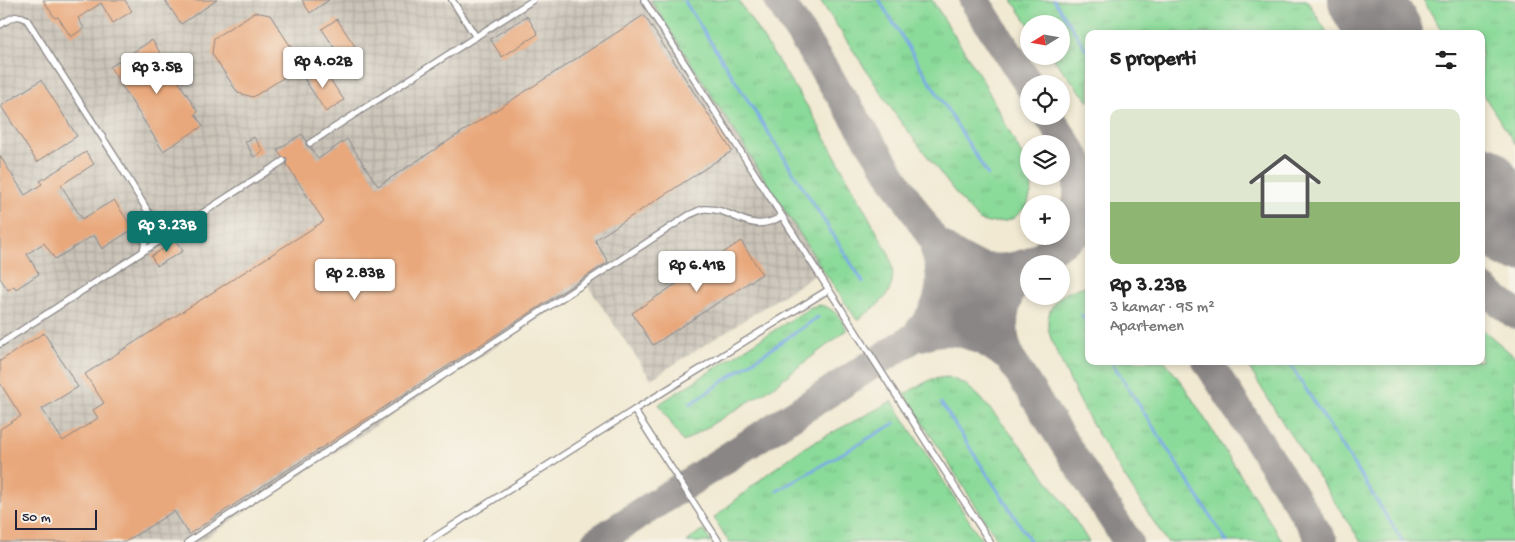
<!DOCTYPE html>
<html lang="id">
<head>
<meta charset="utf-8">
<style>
  body { margin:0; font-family:"Gochi Hand",sans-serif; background:#f6f6f6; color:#222; height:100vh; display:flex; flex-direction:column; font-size:19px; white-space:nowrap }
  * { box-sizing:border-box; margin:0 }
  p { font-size:16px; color:#767676 }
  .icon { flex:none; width:28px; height:28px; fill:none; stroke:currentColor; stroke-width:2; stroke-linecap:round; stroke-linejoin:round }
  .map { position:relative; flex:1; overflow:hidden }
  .drawer { position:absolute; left:1085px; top:30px; width:400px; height:335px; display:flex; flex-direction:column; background:#fff; border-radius:10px; box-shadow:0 2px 8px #0003 }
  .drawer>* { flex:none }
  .needle { width:32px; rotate:259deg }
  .fabs { position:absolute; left:1020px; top:15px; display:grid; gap:10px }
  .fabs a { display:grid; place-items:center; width:50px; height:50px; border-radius:50%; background:#fff; box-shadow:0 2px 8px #0003; font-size:25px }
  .scale { position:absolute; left:15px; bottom:12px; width:82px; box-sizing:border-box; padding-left:5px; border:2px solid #22223b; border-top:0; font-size:14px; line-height:18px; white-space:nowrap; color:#22223b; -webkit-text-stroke:4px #f7f3e8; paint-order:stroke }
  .price { position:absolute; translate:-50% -42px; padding:0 11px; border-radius:5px; background:#fff; color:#222; font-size:16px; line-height:32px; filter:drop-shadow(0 1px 2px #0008) }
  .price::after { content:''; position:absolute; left:50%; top:30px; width:15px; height:11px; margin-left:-8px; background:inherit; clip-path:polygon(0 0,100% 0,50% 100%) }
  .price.active { background:#0f766e; color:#fff }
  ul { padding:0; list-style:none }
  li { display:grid; align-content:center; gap:10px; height:265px; padding:0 25px }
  li span { display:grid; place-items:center; height:155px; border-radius:10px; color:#555 }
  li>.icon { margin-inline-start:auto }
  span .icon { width:90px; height:90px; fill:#fffc; stroke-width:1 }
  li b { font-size:21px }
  h2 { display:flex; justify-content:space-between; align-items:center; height:60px; padding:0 25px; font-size:21px }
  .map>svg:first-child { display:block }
  .industrial { fill:url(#industrial-grid) }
  .grass { fill:url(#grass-tufts); stroke:#567e6a }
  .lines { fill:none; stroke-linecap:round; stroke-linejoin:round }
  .stream { stroke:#7aaae5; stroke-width:3 }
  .taxiway { stroke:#8a8686; stroke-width:30 }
  .runway { stroke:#8a8686; stroke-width:74 }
  .building { fill:#e9a87b }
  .service-casing { stroke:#8a8686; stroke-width:8 }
  .service { stroke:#fff; stroke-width:5.5 }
</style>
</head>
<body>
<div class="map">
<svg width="1515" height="542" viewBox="0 0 1515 542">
  <defs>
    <pattern id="industrial-grid" width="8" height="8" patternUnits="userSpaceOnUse" patternTransform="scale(1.25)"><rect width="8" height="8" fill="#c9c3b8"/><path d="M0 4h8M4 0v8" fill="none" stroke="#aca79f"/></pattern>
    <pattern id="grass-tufts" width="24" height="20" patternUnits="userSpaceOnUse" patternTransform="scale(1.25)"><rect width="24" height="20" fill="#8ada99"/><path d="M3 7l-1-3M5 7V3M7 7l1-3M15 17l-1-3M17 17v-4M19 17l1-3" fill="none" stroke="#77bb85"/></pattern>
  </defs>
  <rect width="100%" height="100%" fill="#f7f3e8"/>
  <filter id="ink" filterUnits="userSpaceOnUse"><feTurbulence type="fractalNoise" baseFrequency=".02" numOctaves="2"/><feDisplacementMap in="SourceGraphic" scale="10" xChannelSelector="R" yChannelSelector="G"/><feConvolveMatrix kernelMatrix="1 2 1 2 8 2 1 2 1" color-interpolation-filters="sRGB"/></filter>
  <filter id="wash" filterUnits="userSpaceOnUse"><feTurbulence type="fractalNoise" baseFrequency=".0096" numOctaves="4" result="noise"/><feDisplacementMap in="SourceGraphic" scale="20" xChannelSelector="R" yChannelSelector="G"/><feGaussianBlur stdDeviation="1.12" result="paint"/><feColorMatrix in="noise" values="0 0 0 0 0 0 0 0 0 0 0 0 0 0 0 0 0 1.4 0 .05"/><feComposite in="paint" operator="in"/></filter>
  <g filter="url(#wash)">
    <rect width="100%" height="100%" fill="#f1e9d2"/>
    <path class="industrial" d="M0 0H651L823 270 651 379 588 286 199 542H0Z"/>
    <path class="grass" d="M651 0H738L811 112 889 254C900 290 885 301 857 320L823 270Z
      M820 0H932L982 79 1029 169 1032 190 1027 206 1014 218 1006 221 988 223 979 220 965 205 897 117Z
      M1012 0H1307L1328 34H1089V102L1051 56H1061V24L1029 25Z
      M1423 0H1515V144L1481 91V34H1444Z
      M1083 287H1089V361H1165L1184 386 1283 542H1167C1130 485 1091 430 1064 368 1058 354 1049 339 1048 325 1047 303 1064 291 1083 287Z
      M820 305C834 308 840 317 847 330L768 390 683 442 659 404 811 307Z
      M1481 328 1515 357V542H1361L1286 428 1245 361H1481Z
      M948 377 965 384 980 397 1027 453 1064 503 1089 542H999L904 394 932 379Z
      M892 401 983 542H780L775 540 768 542H729L714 518 767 474 805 447Z
      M700 531H704L711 542H687Z"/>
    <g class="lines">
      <path class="stream" d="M684 0 863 282
        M879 0 988 175
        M1054 0 1089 54
        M1082 315 1089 326
        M1111 361 1227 542
        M1288 361 1403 542
        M941 403 1031 542
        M690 404 818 317
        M777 491 895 423"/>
      <path class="taxiway" d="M779 0 1128 542
        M974 0 1029 85
        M1049 116 1079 163
        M939 244C968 266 988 275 1024 264
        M1056 244C1083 216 1083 180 1069 147
        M1481 287 1515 314
        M919 331C941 308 946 279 935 249
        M921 336C951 324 981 336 1005 355
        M1008 352C997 323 1005 289 1027 267
        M1207 361 1323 542
        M596 542 1089 225"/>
      <path class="runway" d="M1365 0 1386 34
        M1481 182 1515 234"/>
    </g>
    <g id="blocks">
      <path class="building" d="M43 0H125L132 11 113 23 101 3 78 18 84 28 71 37 58 17 55 18Z
        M165 0H217L181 24Z
        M302 0H329L310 13Z
        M255 12 270 15 297 56 294 71 253 97 238 93 212 54 214 38Z
        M644 15 732 151 595 240 608 262 189 534 174 511 125 542H0V429L21 416 0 383V361L44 333 78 387 42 409 63 441 98 418 93 410 104 403 85 374 324 221 286 164 287 158 282 157 277 150 302 134 306 140V145L311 148 318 159 347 139 378 186Z
        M527 16 538 34 502 57 490 39Z
        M337 19 356 48 341 58 322 29Z
        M152 40 198 112 195 114 203 126 163 151 110 67Z
        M320 65 344 100 326 112 303 77Z
        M41 80 77 136 37 162 1 106Z
        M254 137 263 151 254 157 245 142Z
        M86 152 94 164 61 185 82 219 114 200 133 229 102 249 94 235 55 259 44 243 27 254 39 274 16 289 14 286 8 290 0 278V156L25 195 42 184 40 181Z
        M200 226 206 236 199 241 192 231Z
        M176 241 183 251 157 266 151 256Z
        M741 241 762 274 653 345 632 313Z"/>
    </g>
  </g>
  <g filter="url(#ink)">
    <use href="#blocks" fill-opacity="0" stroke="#8a8686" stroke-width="1"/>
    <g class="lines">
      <g class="service-casing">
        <path id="service" d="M452 0 476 37
          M644 0 990 542
          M0 25C9 19 18 12 27 20L117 160 150 215 149 225 143 251
          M310 143 533 0
          M0 344 283 161
          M634 410 828 290
          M188 542 689 215C694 213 699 210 704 209 734 207 749 237 782 216
          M427 542 634 410 719 542"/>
      </g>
      <use href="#service" class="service"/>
    </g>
  </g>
</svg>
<div class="fabs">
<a><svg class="needle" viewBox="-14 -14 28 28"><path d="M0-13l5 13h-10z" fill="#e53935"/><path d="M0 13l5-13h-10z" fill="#767676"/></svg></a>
<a><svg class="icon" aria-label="locate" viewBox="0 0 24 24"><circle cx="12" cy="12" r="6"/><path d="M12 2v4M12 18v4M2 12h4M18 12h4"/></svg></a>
<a><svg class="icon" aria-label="layers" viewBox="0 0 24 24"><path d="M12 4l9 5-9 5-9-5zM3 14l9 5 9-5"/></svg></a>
<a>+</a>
<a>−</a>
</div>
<div class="scale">50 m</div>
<b class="price" style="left:323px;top:89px">Rp 4.02B</b>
<b class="price" style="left:157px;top:95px">Rp 3.5B</b>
<b class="price active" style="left:167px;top:253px">Rp 3.23B</b>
<b class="price" style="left:697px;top:293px">Rp 6.41B</b>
<b class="price" style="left:355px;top:301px">Rp 2.83B</b>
<section class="drawer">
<h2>5 properti<svg class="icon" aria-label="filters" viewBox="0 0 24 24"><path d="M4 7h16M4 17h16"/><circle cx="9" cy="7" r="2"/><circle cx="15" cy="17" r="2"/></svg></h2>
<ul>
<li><span style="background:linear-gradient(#dfe7d0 60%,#8fb573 0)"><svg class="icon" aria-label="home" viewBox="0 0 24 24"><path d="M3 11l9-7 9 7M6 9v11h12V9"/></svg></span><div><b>Rp 3.23B</b><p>3 kamar · 95 m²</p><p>Apartemen</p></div></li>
</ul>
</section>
</div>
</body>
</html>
